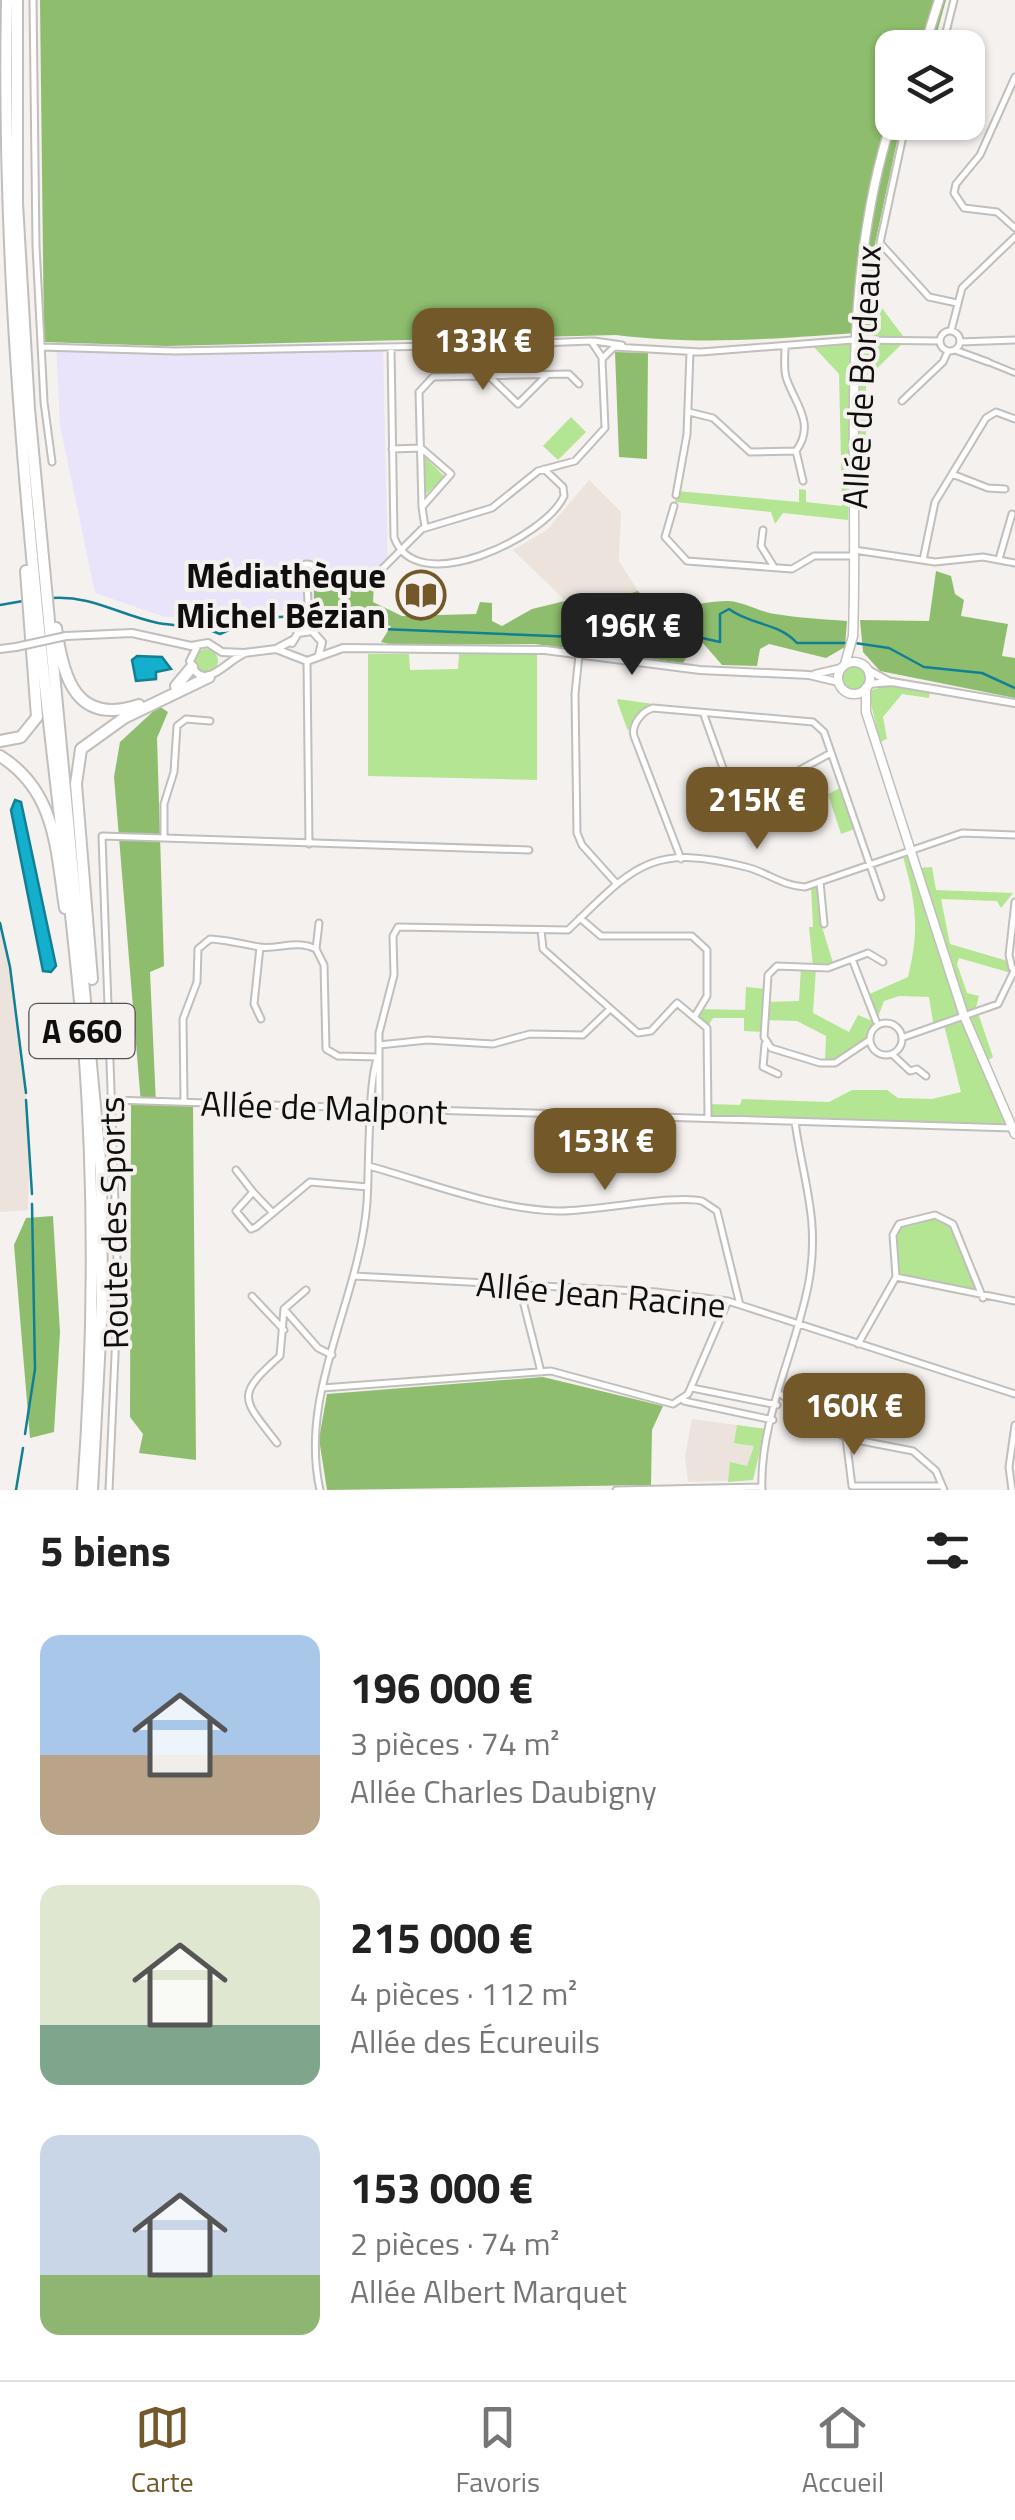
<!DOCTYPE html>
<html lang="fr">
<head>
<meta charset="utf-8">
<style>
  body { margin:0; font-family:"Titillium Web",sans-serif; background:#f6f6f6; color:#222; height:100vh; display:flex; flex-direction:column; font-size:38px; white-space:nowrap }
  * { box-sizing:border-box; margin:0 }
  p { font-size:32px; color:#767676 }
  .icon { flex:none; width:55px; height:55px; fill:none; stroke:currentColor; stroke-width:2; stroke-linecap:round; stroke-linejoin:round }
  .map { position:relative; height:1490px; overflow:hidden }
  .sheet { display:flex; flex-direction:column; background:#fff; flex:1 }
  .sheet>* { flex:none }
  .tools { position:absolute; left:875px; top:30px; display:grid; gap:20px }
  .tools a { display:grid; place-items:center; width:110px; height:110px; border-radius:20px; background:#fff; box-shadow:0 2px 8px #0004; font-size:50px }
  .price { position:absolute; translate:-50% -85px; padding:0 22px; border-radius:20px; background:#73582a; color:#fff; font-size:32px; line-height:65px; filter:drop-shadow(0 2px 5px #0008) }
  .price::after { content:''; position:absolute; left:50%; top:60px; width:30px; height:22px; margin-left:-15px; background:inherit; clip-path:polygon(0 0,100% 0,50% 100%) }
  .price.on { background:#222; color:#fff }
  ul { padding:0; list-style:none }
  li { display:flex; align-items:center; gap:30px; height:250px; padding:0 40px }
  li span { display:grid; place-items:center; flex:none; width:280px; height:200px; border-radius:20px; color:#555 }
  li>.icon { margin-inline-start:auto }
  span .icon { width:120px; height:120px; fill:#fffc; stroke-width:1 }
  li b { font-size:42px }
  h2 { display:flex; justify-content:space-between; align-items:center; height:120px; padding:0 40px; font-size:42px }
  .dock { display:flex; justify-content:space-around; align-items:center; height:140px; border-top:2px solid #e0e0e0; background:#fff; font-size:28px; color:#767676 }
  .dock a { display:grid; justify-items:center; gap:5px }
  .dock .on { color:#73582a }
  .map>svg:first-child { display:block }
  .commercial { fill:#eae4fa }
  .built { fill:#ece4dc }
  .green { fill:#b4e593 }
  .forest { fill:#8ebe6d }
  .water { fill:#13afcd; stroke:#127f94; stroke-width:2.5 }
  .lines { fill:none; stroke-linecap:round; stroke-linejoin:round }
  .stream { stroke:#127f94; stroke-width:2.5 }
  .pedestrian-casing { stroke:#c1bebb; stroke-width:8 }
  .minor-casing { stroke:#c1bebb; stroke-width:9 }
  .tertiary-casing { stroke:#c1bebb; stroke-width:10 }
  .secondary-casing { stroke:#c1bebb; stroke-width:11 }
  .motorway-casing { stroke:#c1bebb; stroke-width:14 }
  .pedestrian { stroke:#fff; stroke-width:4 }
  .minor { stroke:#fff; stroke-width:5 }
  .tertiary { stroke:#fff; stroke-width:6 }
  .secondary { stroke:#fff; stroke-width:8 }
  .motorway { stroke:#fff; stroke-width:10 }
  .tertiary-bridge-casing { stroke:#c1bebb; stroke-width:10; stroke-linecap:butt }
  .tertiary-bridge { stroke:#fff; stroke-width:6 }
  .labels { text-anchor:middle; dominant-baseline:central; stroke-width:8; stroke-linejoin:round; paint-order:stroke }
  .shield { fill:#f4f1ef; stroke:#545352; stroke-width:2.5 }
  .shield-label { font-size:32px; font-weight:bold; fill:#100f0e }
  .street-label { font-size:35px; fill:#100f0e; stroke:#f4f1ef }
  .poi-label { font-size:35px; font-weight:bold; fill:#100f0e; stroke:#f4f1ef; text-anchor:end }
</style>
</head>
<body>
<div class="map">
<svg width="1015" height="1490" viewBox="0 0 1015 1490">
  <rect width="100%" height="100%" fill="#f4f1ef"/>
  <path class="commercial" d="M56 342 166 346 383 342 388 577 374 584 324 585 314 591 313 608 250 613 220 627 194 617H165L95 593 60 425Z"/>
  <path class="built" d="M589 480 621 512 619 561 638 591 576 611 513 550 547 530Z
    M0 917 11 966 30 1131 28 1210 0 1212Z
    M692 1419 765 1429 753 1480 688 1482 685 1456Z"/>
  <path class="green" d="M860 289 870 292 906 340 866 379V460L870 466 854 481Z
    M852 344 848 520 783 513 775 524 771 512 675 502 677 491 799 502V489L806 490V502L842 506 839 374 814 347Z
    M571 417 586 432 558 460 543 446Z
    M426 458 445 477 425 495 424 460Z
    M194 661a12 12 0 1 1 24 0a12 12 0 1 1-24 0Z
    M368 654H409L410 670 458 669 459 654H537V780L368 776Z
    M840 677a13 13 0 1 1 26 0a13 13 0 1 1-26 0Z
    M891 685 930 691 929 698 902 694 883 717 887 739 880 742 868 691Z
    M617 701 618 699 653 704 634 717 628 731Z
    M842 787 857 828 841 834 828 794Z
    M912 850 918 868 932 867 936 890 1013 893 1001 908 997 901 941 899 950 944 1011 962V973L959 958 957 964 967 993 979 996 976 1007 993 1057 984 1063 1012 1128 708 1119V1104L740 1105 742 1099 829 1102 852 1090H887L898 1098 932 1099 961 1092 944 1025 934 1028 929 997 899 996 884 1001C874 1028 860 1062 825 1063L826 1036 797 1021 765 1020 764 1032 744 1031V1018H713L707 1028 695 1016 700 1009 745 1010 746 987 767 989 766 1002 799 1001 801 967H813L809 927H813L811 887 818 886 822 927 834 966 816 968 813 1013 849 1032 858 1015 875 1022 865 996 908 977C920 928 916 902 902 853Z
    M935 1215 953 1224 983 1298 911 1277H896L893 1235 899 1224Z
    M737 1425 765 1429 753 1480 728 1482 730 1462 747 1466 754 1446 734 1443Z"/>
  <path class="forest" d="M40 0H946L933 47 892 48V122L901 123 875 244 870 332C780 338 707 346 616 335L166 346 44 342Z
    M615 352 648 353 647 459 619 457Z
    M936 571 951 576 955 594 964 600 961 616 1008 624 1002 656 1015 658V698L880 671 863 652 860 620 929 621Z
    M374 584 373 602 402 616 476 614 480 602 492 603V621L502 626 532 609 565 601 598 603 638 591C660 618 701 600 729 601 744 602 760 612 775 614 798 618 823 619 847 621L845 647 826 658 769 644 760 649 757 666 722 665 702 642H696L683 663 647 658 642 650 631 656 535 644 393 645 381 642 391 626 314 613V590L325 585Z
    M159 706 168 712 157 738 164 966 150 972 156 1104 193 1105 196 1460 139 1453 143 1434 130 1417 131 1105 141 1104 114 777 120 742Z
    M53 1216 60 1332 54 1432 30 1438 14 1245 26 1218Z
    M543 1377 663 1406 652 1430 651 1485 327 1490 319 1439 327 1394Z"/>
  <path class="water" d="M137 656 162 657 171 669 156 672V679L136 681 132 660Z
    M15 800 21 802 56 966 51 972 43 971 11 810Z"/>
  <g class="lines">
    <path class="stream" d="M51 598C92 595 119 615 158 623 181 627 199 624 220 634L255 618 303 616
      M0 605 23 601
      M311 616 382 629 601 638 684 634 720 642V614L729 609C752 626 778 622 797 643H847
      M855 643 889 648 924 667 982 673 1015 688
      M0 923 10 967 26 1093
      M26 1100 32 1194
      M25 1434 35 1369 32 1204
      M16 1490 23 1448"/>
    <g class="pedestrian-casing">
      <path id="pedestrian" d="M988 362 1015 373"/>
    </g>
    <g class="minor-casing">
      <path id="minor" d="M33 0 36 246 44 402 52 462
        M942 48 954 0
        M1015 77 980 155 956 184 954 193 964 208 997 212 1015 228
        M906 122 880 243 929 297 957 303
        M940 341a10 10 0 1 1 20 0a10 10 0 1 1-20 0Z
        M951 331 962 288 1015 237
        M594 341 622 345
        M960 342 1015 340
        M488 345 591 341 601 356
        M41 347 175 351 488 345V375L518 404 547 375
        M391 347 394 537C415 600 545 538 564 496L563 487 544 469
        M955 350 988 362
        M902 401 943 362 948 351
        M689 412 713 418 750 452 796 451C816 424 795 403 787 380 783 371 785 357 785 347
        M392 449 421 448 451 474 422 507 419 392 433 377 569 374 579 384
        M796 451 803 481
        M952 474 988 488 1005 489
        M676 495 687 434 690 352
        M674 506 665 537 687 561 792 569 814 556H854
        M422 507 425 527
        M763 530 761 546 774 567
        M854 550 935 562 983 557 1015 563
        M999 559 1012 514
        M923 560 935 502 986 418 996 412 1015 419
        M298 573a9 9 0 1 1 18 0a9 9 0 1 1-18 0Z
        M316 574 379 572 422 529 492 508 538 471 575 461 605 428 602 359 614 347 701 352 853 340 940 341
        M307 583 309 623 315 633
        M298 633 305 612
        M579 655 575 694 577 833 582 845 616 883
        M307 662 309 844
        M704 715 733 796 746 799 831 753
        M164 836V804L174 772 177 726 186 719 210 721
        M681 859 634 736C631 725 642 711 653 708L813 722 824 732 881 897
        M820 882 824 924
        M580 918 601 936H692L707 950V996L695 1016
        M541 930 543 949 638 1033 651 1031 677 1003 707 1028 708 1118
        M260 947 254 1004 261 1019
        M316 949 319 923
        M852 959 876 1021
        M1012 968 1009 955 1015 902
        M870 1039a16 16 0 1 1 32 0a16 16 0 1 1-32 0Z
        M904 1037 998 1004 1015 969
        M868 1041 835 1063H820L771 1048 764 1037 768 975 777 966 828 968 868 953 883 962
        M765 1044 763 1067 778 1074
        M379 1045 427 1040 493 1044 530 1034 583 1035 610 1009
        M893 1055 910 1071 917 1069 926 1076
        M112 1100 1012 1128
        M184 1101 183 1019 197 982 198 949 210 939C228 940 243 944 259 947 278 950 296 939 316 949L324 965 326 1049 338 1056 378 1057
        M374 1108 379 1100V1033L394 975 393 936 398 927 568 930C633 868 649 842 746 867 767 872 782 886 805 887L962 833 1015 835
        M369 1166C430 1183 494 1209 557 1211 595 1212 675 1194 702 1201L717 1211 740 1305
        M236 1170 253 1192
        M273 1213 253 1192 236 1211 251 1229 256 1227 310 1182 368 1187
        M354 1276 656 1292 728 1301 1015 1394
        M896 1277 893 1235 899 1224 935 1215 953 1224 983 1298
        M519 1285 541 1372
        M306 1290 284 1309 318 1348 332 1355
        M252 1296 284 1330
        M858 1344 896 1277 1015 1301
        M322 1388 551 1371 673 1404 688 1394 728 1301
        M692 1388 777 1405
        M780 1394 846 1438 913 1451 936 1471 944 1490
        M684 1401 773 1420
        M846 1438 852 1486H942
        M277 1443C242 1398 235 1396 280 1356L284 1309
        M109 1490 118 1288 102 836 529 850
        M320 1490C298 1392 360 1300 367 1202 369 1174 368 1075 378 1057
        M616 1490 762 1487
        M762 1490C759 1420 797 1349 809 1281 820 1220 803 1180 795 1122
        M1012 1490 1009 1467 1015 1425"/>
    </g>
    <g class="tertiary-casing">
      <path id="tertiary" d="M66 636 132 633 191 646 208 643 222 652 244 653 276 649 293 640
        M292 643 298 633 312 631 322 642 319 655
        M197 647 190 661C202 695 224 663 243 654
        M0 649 16 647
        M276 649 307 661 343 648 545 650 700 670 809 675 838 682
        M868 670 890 682
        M815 674 841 668
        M868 684 892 682 1015 703"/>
    </g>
    <g class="secondary-casing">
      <path id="secondary" d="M924 48 939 0
        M838 678a16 16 0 1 1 32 0a16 16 0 1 1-32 0Z
        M845 664 853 636C859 465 838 285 892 120
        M866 688V712L964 1016 1015 1134"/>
    </g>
    <g class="motorway-casing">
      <path id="motorway" d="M7 0C3 196 16 392 35 588 49 740 71 892 84 1045 95 1193 94 1342 83 1490
        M17 0V203L29 409 101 1170 102 1302 92 1490
        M56 628C63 678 76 726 139 705
        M176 686 192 667
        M0 741 21 737 37 717 26 571
        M0 756C56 791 56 849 65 908
        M92 979 76 784 81 749 124 718 209 677"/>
    </g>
    <use href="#pedestrian" class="pedestrian"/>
    <use href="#minor" class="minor"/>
    <use href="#tertiary" class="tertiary"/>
    <use href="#secondary" class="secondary"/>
    <use href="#motorway" class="motorway"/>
    <g class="tertiary-bridge-casing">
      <path id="tertiary-bridge" d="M16 647 66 636"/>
    </g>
    <use href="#tertiary-bridge" class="tertiary-bridge"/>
  </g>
  <defs>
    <g id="library-ring" transform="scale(2.5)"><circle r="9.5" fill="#f4f1ef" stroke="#73582a" stroke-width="1.5"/><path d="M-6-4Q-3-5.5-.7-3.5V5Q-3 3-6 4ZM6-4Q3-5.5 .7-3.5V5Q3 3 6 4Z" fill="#73582a"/></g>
  </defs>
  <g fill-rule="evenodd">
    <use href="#library-ring" x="421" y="595"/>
  </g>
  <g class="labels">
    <rect class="shield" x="29.5" y="1004" width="105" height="54" rx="8"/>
    <g class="shield-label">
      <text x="82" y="1031">A 660</text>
    </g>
    <g class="street-label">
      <text transform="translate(861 377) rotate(-87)">Allée de Bordeaux</text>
      <text transform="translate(324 1107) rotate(2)">Allée de Malpont</text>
      <text transform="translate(113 1223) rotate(-91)">Route des Sports</text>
      <text transform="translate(601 1294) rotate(5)">Allée Jean Racine</text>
    </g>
    <g class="poi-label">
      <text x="386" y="575">Médiathèque<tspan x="386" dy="40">Michel Bézian</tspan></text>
    </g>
  </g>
</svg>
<div class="tools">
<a><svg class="icon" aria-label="layers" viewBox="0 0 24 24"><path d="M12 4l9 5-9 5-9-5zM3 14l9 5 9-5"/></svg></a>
</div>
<b class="price" style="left:483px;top:393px">133K €</b>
<b class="price on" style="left:632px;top:678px">196K €</b>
<b class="price" style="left:757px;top:852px">215K €</b>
<b class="price" style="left:605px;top:1193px">153K €</b>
<b class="price" style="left:854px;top:1458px">160K €</b>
</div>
<section class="sheet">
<h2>5 biens<svg class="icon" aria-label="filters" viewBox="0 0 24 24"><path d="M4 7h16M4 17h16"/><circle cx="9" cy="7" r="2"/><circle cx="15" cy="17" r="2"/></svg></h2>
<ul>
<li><span style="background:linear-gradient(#a9c7e8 60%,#b9a48a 0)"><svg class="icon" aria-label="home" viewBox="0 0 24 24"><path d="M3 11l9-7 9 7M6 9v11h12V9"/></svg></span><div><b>196 000 €</b><p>3 pièces · 74 m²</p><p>Allée Charles Daubigny</p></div></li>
<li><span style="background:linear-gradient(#dfe7d0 70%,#7fa58c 0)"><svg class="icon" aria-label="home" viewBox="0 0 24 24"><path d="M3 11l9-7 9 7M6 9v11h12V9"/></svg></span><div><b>215 000 €</b><p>4 pièces · 112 m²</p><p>Allée des Écureuils</p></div></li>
<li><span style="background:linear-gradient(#c9d6e8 70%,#8fb573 0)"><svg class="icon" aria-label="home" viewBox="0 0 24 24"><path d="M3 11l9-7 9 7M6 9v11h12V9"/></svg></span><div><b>153 000 €</b><p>2 pièces · 74 m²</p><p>Allée Albert Marquet</p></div></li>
</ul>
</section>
<nav class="dock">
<a class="on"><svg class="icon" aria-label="map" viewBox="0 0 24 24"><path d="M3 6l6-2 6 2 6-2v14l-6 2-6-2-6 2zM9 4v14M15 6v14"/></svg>Carte</a>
<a><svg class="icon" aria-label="saved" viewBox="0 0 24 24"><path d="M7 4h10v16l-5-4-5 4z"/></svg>Favoris</a>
<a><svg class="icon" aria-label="home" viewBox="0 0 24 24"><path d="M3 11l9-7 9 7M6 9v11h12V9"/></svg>Accueil</a>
</nav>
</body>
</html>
